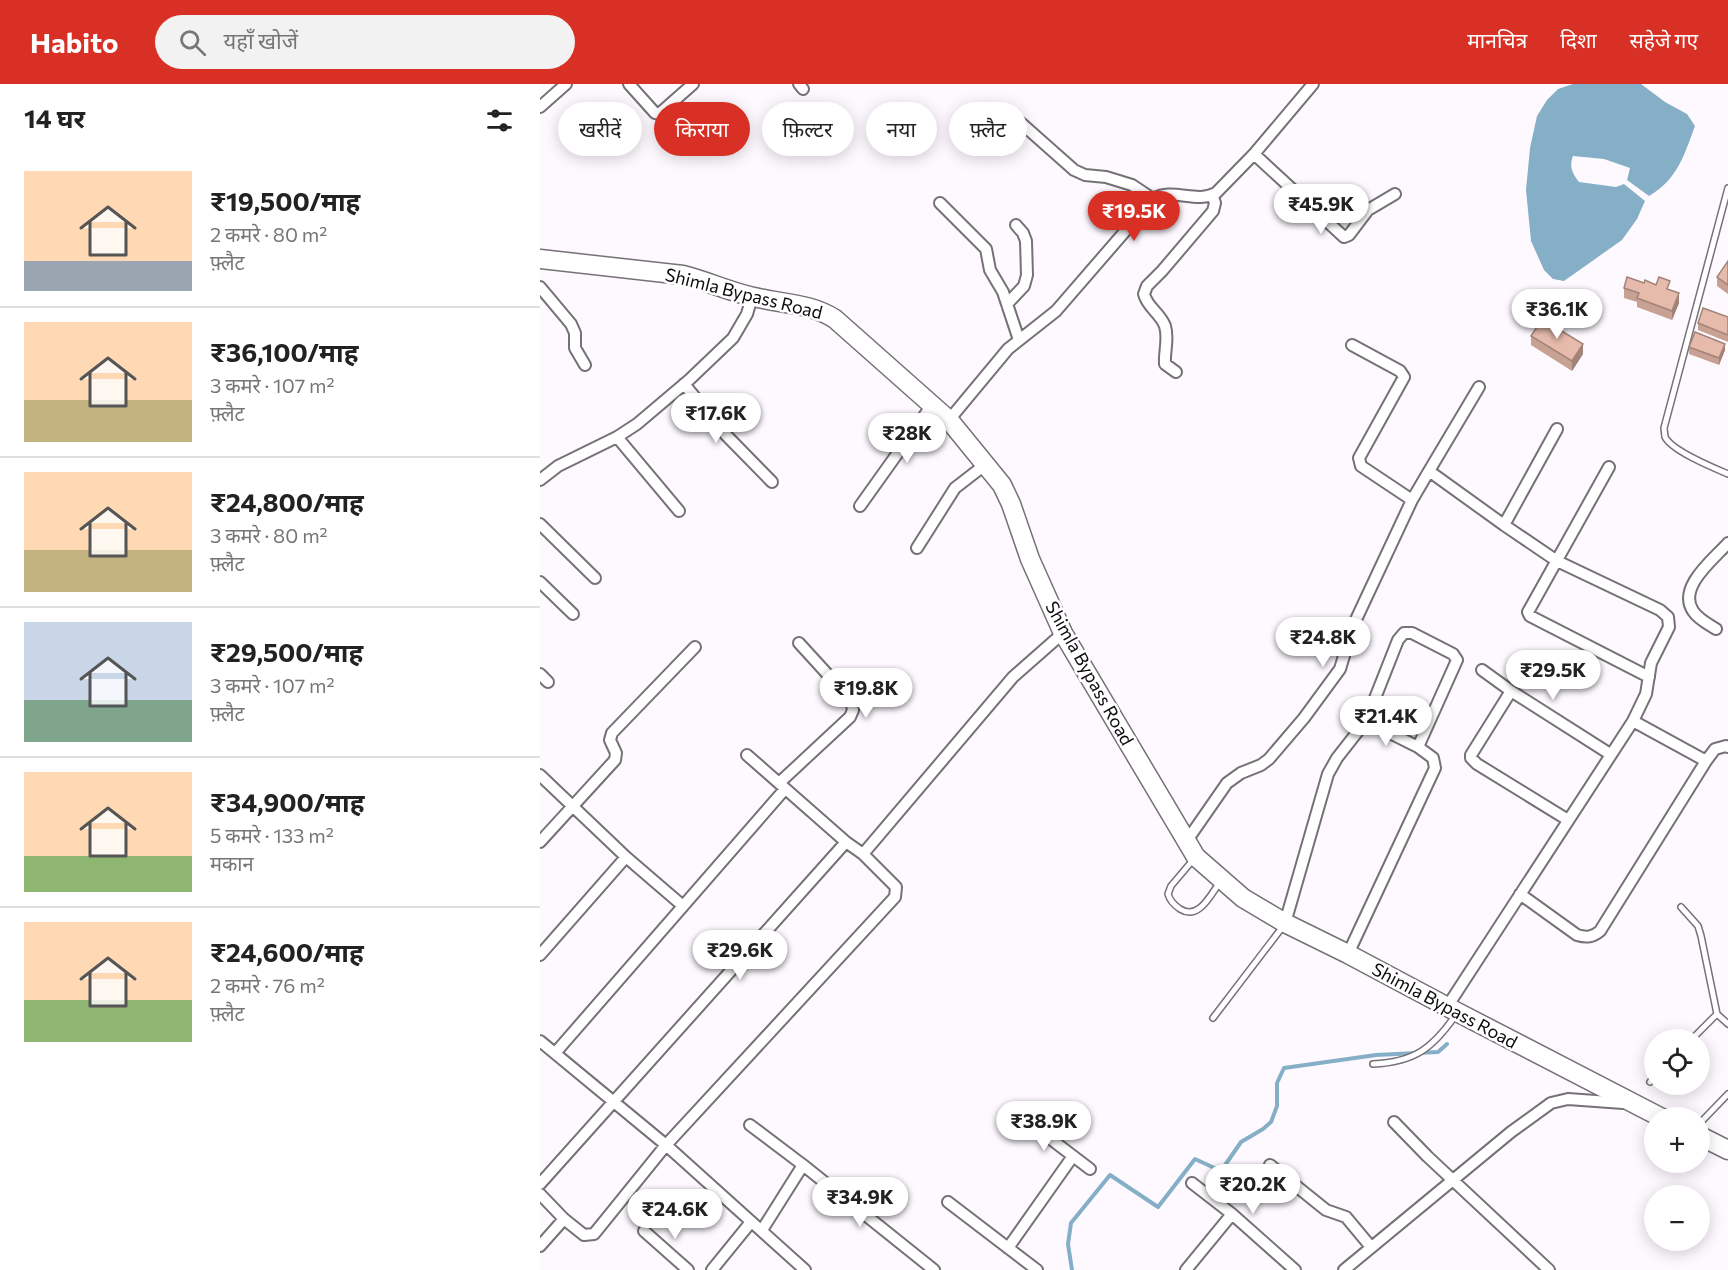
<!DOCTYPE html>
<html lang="hi">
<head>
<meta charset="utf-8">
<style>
  body { margin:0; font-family:Commissioner,"Noto Sans Devanagari",sans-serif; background:#f2f2f2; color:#222; height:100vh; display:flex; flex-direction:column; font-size:22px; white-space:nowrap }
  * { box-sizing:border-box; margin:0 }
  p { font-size:20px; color:#767676 }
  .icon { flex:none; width:33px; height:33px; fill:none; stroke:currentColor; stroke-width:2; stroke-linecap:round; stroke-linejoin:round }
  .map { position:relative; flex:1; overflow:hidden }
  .details { display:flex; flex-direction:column; background:#fff; width:540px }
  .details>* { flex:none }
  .hud { position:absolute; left:18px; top:18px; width:570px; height:54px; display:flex; gap:12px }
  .fabs { position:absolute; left:1104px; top:945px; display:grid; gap:12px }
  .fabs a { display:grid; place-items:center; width:66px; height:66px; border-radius:50%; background:#fff; box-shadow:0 3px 15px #0003; font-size:30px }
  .price { position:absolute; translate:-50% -51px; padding:0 14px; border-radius:21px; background:#fff; color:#222; font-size:20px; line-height:39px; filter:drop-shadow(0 2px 3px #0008) }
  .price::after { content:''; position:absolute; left:50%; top:36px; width:18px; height:14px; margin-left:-9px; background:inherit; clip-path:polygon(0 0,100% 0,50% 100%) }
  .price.on { background:#d93025; color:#fff }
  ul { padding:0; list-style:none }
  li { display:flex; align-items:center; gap:18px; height:150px; padding:0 24px }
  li+li { border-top:2px solid #e0e0e0 }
  li span { display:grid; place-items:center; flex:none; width:168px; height:120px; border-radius:0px; color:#555 }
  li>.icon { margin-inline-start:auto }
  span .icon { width:72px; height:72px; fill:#fffc; stroke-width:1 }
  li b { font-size:26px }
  h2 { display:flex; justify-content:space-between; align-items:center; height:72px; padding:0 24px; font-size:26px }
  .tag { padding:0 21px; border-radius:27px; background:#fff; box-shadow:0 3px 15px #0003; font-size:21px; line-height:54px }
  .tag.on { background:#d93025; color:#fff }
  header { display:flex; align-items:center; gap:36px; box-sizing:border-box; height:84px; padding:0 30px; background:#d93025; color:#fff }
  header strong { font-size:28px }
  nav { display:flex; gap:33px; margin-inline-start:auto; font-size:21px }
  .search { width:420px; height:54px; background:#f2f2f2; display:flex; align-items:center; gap:15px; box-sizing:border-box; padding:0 21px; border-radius:33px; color:#767676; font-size:22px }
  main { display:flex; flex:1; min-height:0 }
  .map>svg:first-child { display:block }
  .water { fill:#85afc6 }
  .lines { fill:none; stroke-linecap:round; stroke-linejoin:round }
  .stream { stroke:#85afc6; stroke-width:4 }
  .lane-casing { stroke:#757176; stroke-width:8 }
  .street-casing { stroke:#757176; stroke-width:14 }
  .highway-casing { stroke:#757176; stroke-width:21 }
  .lane { stroke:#fff; stroke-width:5 }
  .street { stroke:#fff; stroke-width:10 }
  .highway { stroke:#fff; stroke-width:18 }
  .wall { fill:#c7a193 }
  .shaded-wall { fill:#a28378 }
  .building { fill:#e7bbab; stroke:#a28378; stroke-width:1.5 }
  .labels { text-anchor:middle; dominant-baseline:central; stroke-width:5; stroke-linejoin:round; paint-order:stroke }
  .street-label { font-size:18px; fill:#0d0b0d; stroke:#fff }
</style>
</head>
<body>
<header>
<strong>Habito</strong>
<div class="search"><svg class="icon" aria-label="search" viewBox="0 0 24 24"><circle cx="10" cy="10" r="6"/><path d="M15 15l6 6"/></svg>यहाँ खोजें</div>
<nav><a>मानचित्र</a><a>दिशा</a><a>सहेजे गए</a></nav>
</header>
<main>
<section class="details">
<h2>14 घर<svg class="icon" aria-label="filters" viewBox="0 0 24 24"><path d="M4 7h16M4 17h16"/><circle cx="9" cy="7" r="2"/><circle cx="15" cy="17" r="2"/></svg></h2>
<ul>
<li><span style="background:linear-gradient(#ffd9b3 75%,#9aa5b1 0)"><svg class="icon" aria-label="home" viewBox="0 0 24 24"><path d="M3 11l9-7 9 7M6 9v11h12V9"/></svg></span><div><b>₹19,500/माह</b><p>2 कमरे · 80 m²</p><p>फ़्लैट</p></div></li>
<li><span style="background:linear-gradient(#ffd9b3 65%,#c2b280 0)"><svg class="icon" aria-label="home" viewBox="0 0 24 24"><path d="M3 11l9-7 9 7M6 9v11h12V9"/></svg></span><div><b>₹36,100/माह</b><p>3 कमरे · 107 m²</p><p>फ़्लैट</p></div></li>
<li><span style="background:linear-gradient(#ffd9b3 65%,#c2b280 0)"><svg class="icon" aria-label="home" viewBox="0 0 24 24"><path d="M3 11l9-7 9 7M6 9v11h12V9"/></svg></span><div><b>₹24,800/माह</b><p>3 कमरे · 80 m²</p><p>फ़्लैट</p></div></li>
<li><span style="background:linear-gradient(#c9d6e8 65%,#7fa58c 0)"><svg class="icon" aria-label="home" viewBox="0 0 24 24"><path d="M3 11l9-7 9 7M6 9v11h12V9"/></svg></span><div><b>₹29,500/माह</b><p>3 कमरे · 107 m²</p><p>फ़्लैट</p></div></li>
<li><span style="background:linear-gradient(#ffd9b3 70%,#8fb573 0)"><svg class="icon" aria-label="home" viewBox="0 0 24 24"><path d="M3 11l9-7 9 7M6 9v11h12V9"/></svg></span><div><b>₹34,900/माह</b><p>5 कमरे · 133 m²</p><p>मकान</p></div></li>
<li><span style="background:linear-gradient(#ffd9b3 65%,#8fb573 0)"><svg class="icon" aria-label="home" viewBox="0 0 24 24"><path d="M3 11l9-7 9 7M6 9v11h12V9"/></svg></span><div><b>₹24,600/माह</b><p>2 कमरे · 76 m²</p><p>फ़्लैट</p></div></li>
</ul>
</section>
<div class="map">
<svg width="1188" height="1186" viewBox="0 0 1188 1186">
  <rect width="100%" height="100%" fill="#fdf9ff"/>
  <path class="water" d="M1033 0H1101L1125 18 1147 30 1155 42C1144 71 1138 95 1109 112L1087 96 1090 84 1064 75 1033 72C1029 82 1032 89 1039 98L1076 103 1084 100 1105 117 1097 135 1082 156 1024 197 1013 195 1004 186 991 157 986 106 990 64 997 32 1007 16 1018 5Z"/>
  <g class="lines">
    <path class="stream" d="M532 1186 528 1160 531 1139 570 1091 618 1123 655 1075 681 1087 701 1058 723 1045 731 1038 737 1022V999L744 984 836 971 898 968 907 960"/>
    <g class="lane-casing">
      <path id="lane" d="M1188 104 1124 344C1124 346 1125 351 1125 353 1132 367 1174 384 1188 390
        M653 776 631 802 628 810C630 817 634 821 640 825 659 837 671 810 680 798
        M1141 823 1158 842 1161 852 1177 930
        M673 934 744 841
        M1151 956 1177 930 1188 940
        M833 980C874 978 892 965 915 932
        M1110 998 1114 993
        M1160 1039 1188 1010"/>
    </g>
    <g class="street-casing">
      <path id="street" d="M89 0 115 29 119 30 153 0
        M259 0 263 5
        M0 23 26 0
        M443 63 470 41 481 39 534 86 545 91 566 93 592 101 613 115
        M714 70 804 153 809 151 828 126 855 110
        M400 119 446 165 450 186 463 208 479 256
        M0 203 31 240 35 249V264L45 281
        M467 220 484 202 487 191 486 157 483 149 476 141
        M812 261 860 287 864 293 819 374 821 382 872 416
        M636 288 625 280C624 267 629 255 625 242 620 229 607 223 604 210L607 202 622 187 673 127 675 119 672 111
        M144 300 186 351 232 398
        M939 303 889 387 964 441
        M409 336 468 265 516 227 613 115C633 103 656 120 676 109L714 70 773 0
        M77 353 139 427
        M1069 383 988 528 990 532 1109 593
        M0 396 18 382 77 353 97 340 149 296 193 254 207 230 212 213
        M320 422 392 321
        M0 440 55 494
        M377 464 415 404 446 380
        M0 498 33 530
        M1176 545C1168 540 1158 535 1153 527 1137 503 1174 475 1188 459
        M942 586 971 607 1070 670
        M0 590 8 598
        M971 607 931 671V674L937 680 1028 736
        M826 637 878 663
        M1166 677 1175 665 1186 662 1188 663
        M0 691 86 773 143 822
        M239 699 310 633 313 626 311 616 259 559
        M0 758 75 676 76 669 70 656 72 649 155 563
        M646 758 687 699 701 689 721 681 729 675 764 634 800 585 813 542 872 416 889 387
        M323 770 473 593 523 549
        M980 810 1037 851C1047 854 1053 853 1060 847L1166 677 1093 637
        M745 839 788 690 797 674 826 637 858 556 864 549H872L913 570 917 576 878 663 893 674 895 684 808 870
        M0 871 86 773
        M907 923 1093 637 1106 610 1111 579 1129 543 1128 533 1120 526 1017 477 964 441 1017 345
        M0 957 126 1061 265 1186
        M16 968 245 705
        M474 1027 550 1085
        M854 1038 887 1072 1009 1186
        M210 1041 263 1081 222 1146
        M263 1081 394 1186
        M730 1081 786 1126 806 1133 831 1163
        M652 1099 692 1130 755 1186
        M0 1100 306 758
        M0 1110 24 1135 44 1151 54 1150 126 1061 355 813 356 803 323 770 306 758 207 671
        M408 1118 497 1186
        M104 1147 148 1186
        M0 1162 24 1135
        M468 1164 533 1072
        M172 1186 211 1138
        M646 1186 692 1130
        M804 1186 971 1048 1011 1019 1028 1015 1083 1019"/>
    </g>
    <g class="highway-casing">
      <path id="highway" d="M0 175 143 191C167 197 190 208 214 213 242 220 271 219 295 235L409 336 462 401 471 420 490 475 523 549 656 773 703 814 745 839 808 870 917 928 1122 1034
        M1160 1052 1188 1066"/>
    </g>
    <use href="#lane" class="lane"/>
    <use href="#street" class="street"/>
    <use href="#highway" class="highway"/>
  </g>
  <path class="wall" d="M1188 177V210L1177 202V193Z
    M1084 204 1130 206 1139 219 1132 236 1097 223V218L1084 214Z
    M1188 233V258L1158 246V239Z
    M991 252 1043 270 1032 287 991 261Z
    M1149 263 1185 266 1179 281 1149 270Z"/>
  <path class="shaded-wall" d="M1139 209V219L1132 236V227Z
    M1043 260V270L1032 287V277Z
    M1185 260V266L1179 281V274Z"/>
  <path class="building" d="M1188 177V201L1177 193Z
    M1087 193 1104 199 1105 196 1116 201 1119 193 1130 197 1127 205 1139 209 1132 227 1097 214 1099 209 1084 204Z
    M1163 224 1188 233V251L1158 239Z
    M1002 235 1043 260 1032 277 991 252Z
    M1155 248 1185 260 1179 274 1149 263Z"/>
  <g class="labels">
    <g class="street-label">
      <text transform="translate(204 209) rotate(14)">Shimla Bypass Road</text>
      <text transform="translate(550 589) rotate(61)">Shimla Bypass Road</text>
      <text transform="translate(905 921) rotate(28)">Shimla Bypass Road</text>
    </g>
  </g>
</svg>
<div class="fabs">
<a><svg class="icon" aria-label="locate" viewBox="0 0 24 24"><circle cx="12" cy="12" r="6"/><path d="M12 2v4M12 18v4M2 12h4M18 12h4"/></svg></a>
<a>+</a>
<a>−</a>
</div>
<b class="price" style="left:781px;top:151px">₹45.9K</b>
<b class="price on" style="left:594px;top:158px">₹19.5K</b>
<b class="price" style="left:1017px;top:256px">₹36.1K</b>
<b class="price" style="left:176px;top:360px">₹17.6K</b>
<b class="price" style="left:367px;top:380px">₹28K</b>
<b class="price" style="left:783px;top:584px">₹24.8K</b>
<b class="price" style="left:1013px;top:617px">₹29.5K</b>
<b class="price" style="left:326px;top:635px">₹19.8K</b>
<b class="price" style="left:846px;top:663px">₹21.4K</b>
<b class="price" style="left:200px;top:897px">₹29.6K</b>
<b class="price" style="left:504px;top:1068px">₹38.9K</b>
<b class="price" style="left:713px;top:1131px">₹20.2K</b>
<b class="price" style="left:320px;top:1144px">₹34.9K</b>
<b class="price" style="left:135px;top:1156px">₹24.6K</b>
<div class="hud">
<a class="tag">खरीदें</a>
<a class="tag on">किराया</a>
<a class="tag">फ़िल्टर</a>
<a class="tag">नया</a>
<a class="tag">फ़्लैट</a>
</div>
</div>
</main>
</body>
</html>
